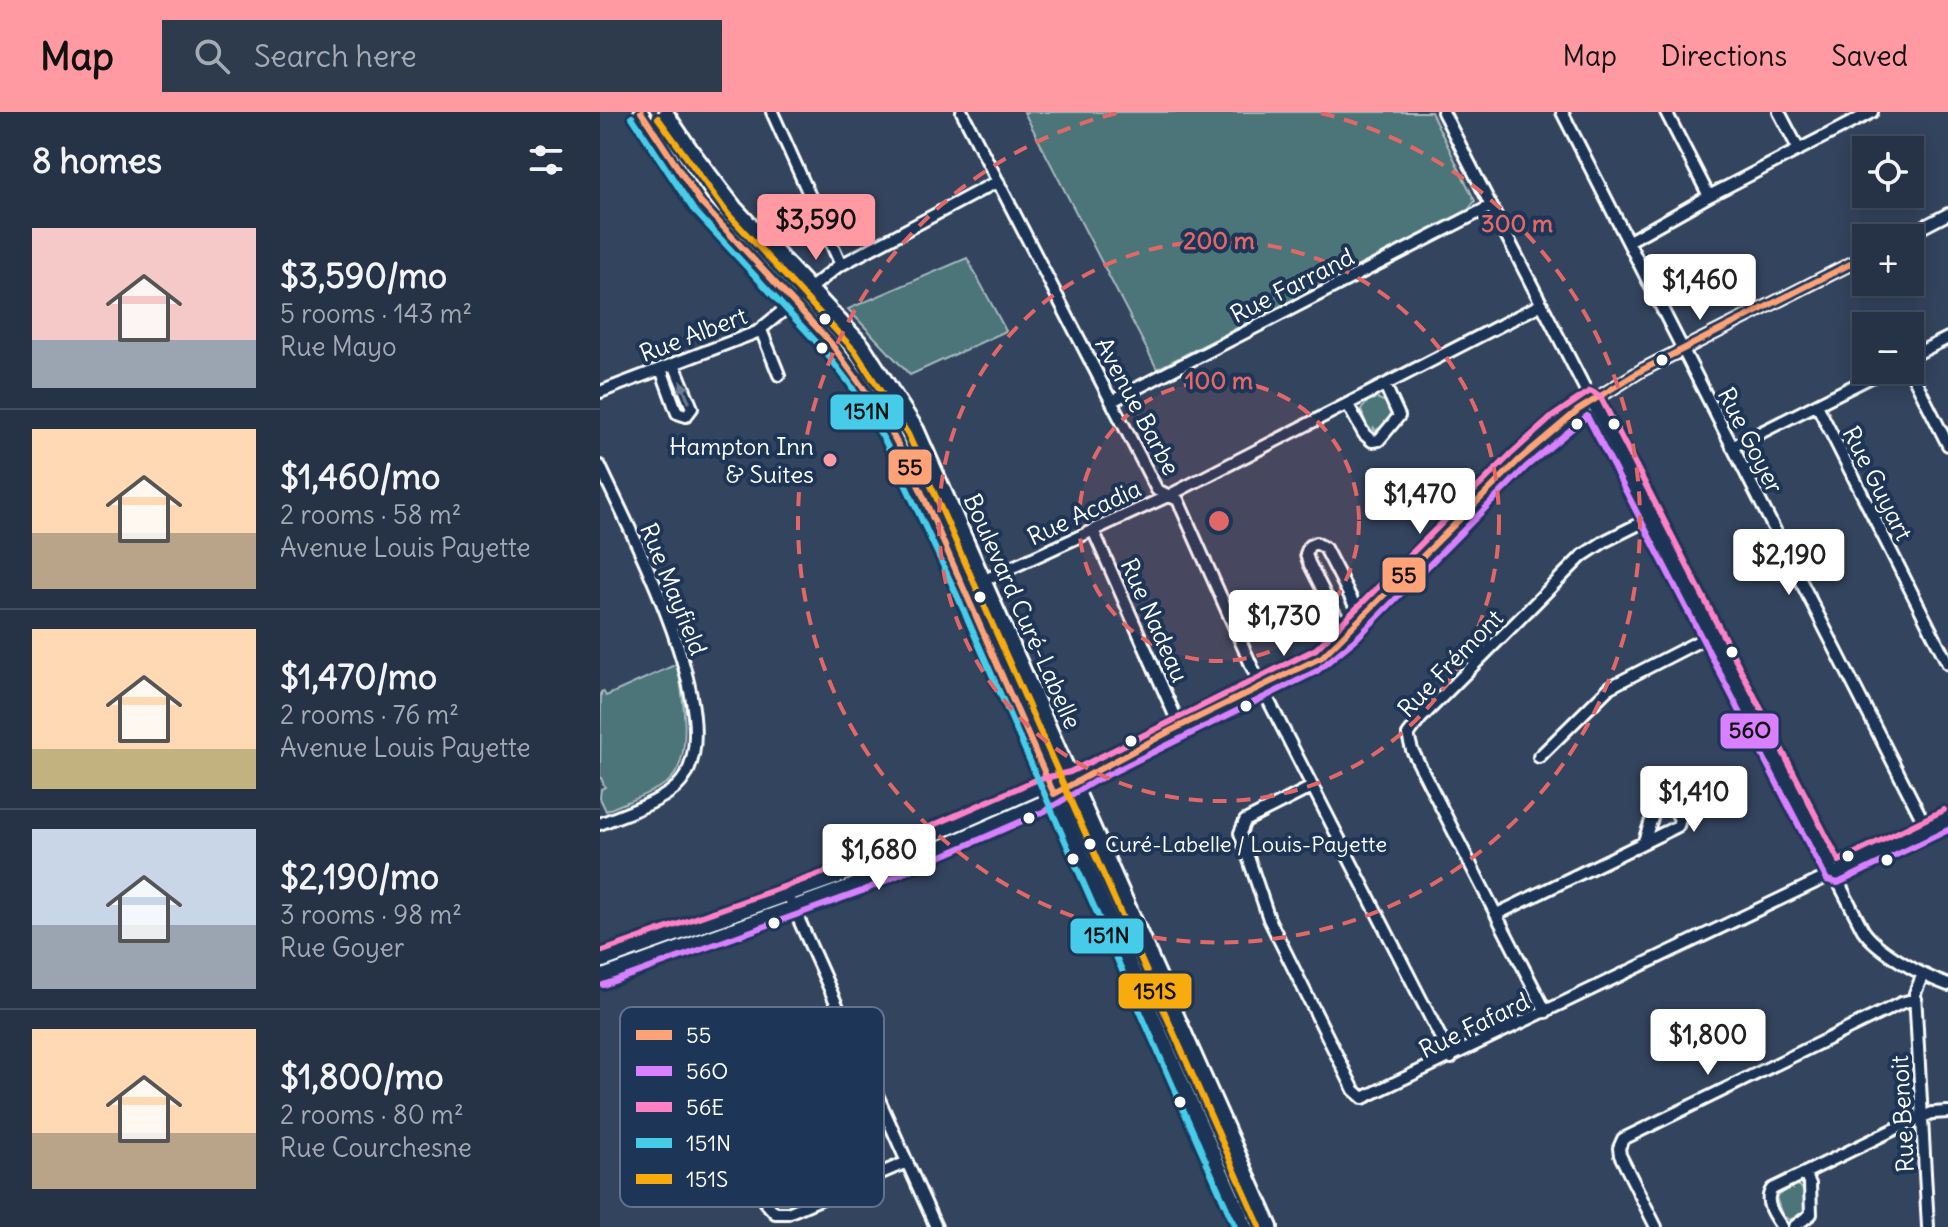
<!DOCTYPE html>
<html lang="en">
<head>
<meta charset="utf-8">
<style>
  body { margin:0; font-family:Delius,sans-serif; background:#2e3b4d; color:#f1f3f6; height:100vh; display:flex; flex-direction:column; font-size:30px; white-space:nowrap }
  * { box-sizing:border-box; margin:0 }
  p { font-size:26px; color:#a4aab3 }
  .icon { flex:none; width:44px; height:44px; fill:none; stroke:currentColor; stroke-width:2; stroke-linecap:round; stroke-linejoin:round }
  .map { position:relative; flex:1; overflow:hidden }
  .panel { display:flex; flex-direction:column; background:#263346; width:600px }
  .panel>* { flex:none }
  .controls { position:absolute; left:1252px; top:24px; display:grid; gap:16px }
  .controls a { display:grid; place-items:center; width:72px; height:72px; border-radius:0px; background:#263346; box-shadow:0 4px 20px #0003,0 0 0 2px #424e5f; font-size:40px }
  .price { position:absolute; translate:-50% -68px; padding:0 18px; border-radius:8px; background:#fff; color:#222; font-size:26px; line-height:52px; filter:drop-shadow(0 2px 4px #0008) }
  .price::after { content:''; position:absolute; left:50%; top:48px; width:24px; height:18px; margin-left:-12px; background:inherit; clip-path:polygon(0 0,100% 0,50% 100%) }
  .price.on { background:#ff9aa2; color:#111 }
  ul { padding:0; list-style:none }
  li { display:flex; align-items:center; gap:24px; height:200px; padding:0 32px }
  li+li { border-top:2px solid #424e5f }
  li span { display:grid; place-items:center; flex:none; width:224px; height:160px; border-radius:0px; color:#555 }
  li>.icon { margin-inline-start:auto }
  span .icon { width:96px; height:96px; fill:#fffc; stroke-width:1 }
  li b { font-size:34px }
  h2 { display:flex; justify-content:space-between; align-items:center; height:96px; padding:0 32px; font-size:34px }
  header { display:flex; align-items:center; gap:48px; box-sizing:border-box; height:112px; padding:0 40px; background:#ff9aa2; color:#111 }
  header strong { font-size:38px }
  nav { display:flex; gap:44px; margin-inline-start:auto; font-size:28px }
  .search { width:560px; height:72px; background:#2e3b4d; display:flex; align-items:center; gap:20px; box-sizing:border-box; padding:0 28px; border-radius:0px; color:#a4aab3; font-size:30px }
  main { display:flex; flex:1; min-height:0 }
  .map>svg:first-child { display:block }
  .green { fill:#4c7579; stroke:#a6babc; stroke-width:2 }
  .lines { fill:none; stroke-linecap:round; stroke-linejoin:round }
  .minor-casing { stroke:#fff; stroke-width:16 }
  .major-casing { stroke:#fff; stroke-width:18 }
  .minor { stroke:#1d3557; stroke-width:10 }
  .major { stroke:#1d3557; stroke-width:12 }
  .bus-1-casing { stroke:#1d3557; stroke-width:12 }
  .bus-2-casing { stroke:#1d3557; stroke-width:12 }
  .bus-3-casing { stroke:#1d3557; stroke-width:12 }
  .bus-4-casing { stroke:#1d3557; stroke-width:12 }
  .bus-5-casing { stroke:#1d3557; stroke-width:12 }
  .bus-1 { stroke:#fea277; stroke-width:6 }
  .bus-2 { stroke:#d880ff; stroke-width:6 }
  .bus-3 { stroke:#ff80c5; stroke-width:6 }
  .bus-4 { stroke:#46cce9; stroke-width:6 }
  .bus-5 { stroke:#f8ab0d; stroke-width:6 }
  .oneway { fill:#6c7c92 }
  .ring { fill:none; stroke:#e26868; stroke-width:4; stroke-dasharray:14 10 }
  .bus-dot { fill:#fff; stroke:#1d3557; stroke-width:3 }
  .poi-dot { fill:#ff9aa2; stroke:#1d3557; stroke-width:3 }
  .labels { text-anchor:middle; dominant-baseline:central; stroke-width:8; stroke-linejoin:round; paint-order:stroke }
  .bus-label { font-size:22px; fill:#fff; stroke:#1d3557; text-anchor:start }
  .street-label { font-size:24px; fill:#fff; stroke:#1d3557 }
  .poi-label { font-size:24px; fill:#fff; stroke:#1d3557; text-anchor:end }
  .key { fill:#1d3557; stroke:#617289; stroke-width:2 }
  .key-label { font-size:22px; fill:#fff }
  .centre { fill:#e26868; stroke:#1d3557; stroke-width:4 }
  .ring-label { font-size:24px; text-anchor:middle; font-weight:bold; fill:#e26868; stroke:#1d3557; stroke-width:8; stroke-linejoin:round; paint-order:stroke }
  .line-badge { stroke:#1d3557; stroke-width:3 }
  .pale-badge-label { font-size:22px; text-anchor:middle; font-weight:bold; fill:#111 }
</style>
</head>
<body>
<header>
<strong>Map</strong>
<div class="search"><svg class="icon" aria-label="search" viewBox="0 0 24 24"><circle cx="10" cy="10" r="6"/><path d="M15 15l6 6"/></svg>Search here</div>
<nav><a>Map</a><a>Directions</a><a>Saved</a></nav>
</header>
<main>
<section class="panel">
<h2>8 homes<svg class="icon" aria-label="filters" viewBox="0 0 24 24"><path d="M4 7h16M4 17h16"/><circle cx="9" cy="7" r="2"/><circle cx="15" cy="17" r="2"/></svg></h2>
<ul>
<li><span style="background:linear-gradient(#f6c9c9 70%,#9aa5b1 0)"><svg class="icon" aria-label="home" viewBox="0 0 24 24"><path d="M3 11l9-7 9 7M6 9v11h12V9"/></svg></span><div><b>$3,590/mo</b><p>5 rooms · 143 m²</p><p>Rue Mayo</p></div></li>
<li><span style="background:linear-gradient(#ffd9b3 65%,#b9a48a 0)"><svg class="icon" aria-label="home" viewBox="0 0 24 24"><path d="M3 11l9-7 9 7M6 9v11h12V9"/></svg></span><div><b>$1,460/mo</b><p>2 rooms · 58 m²</p><p>Avenue Louis Payette</p></div></li>
<li><span style="background:linear-gradient(#ffd9b3 75%,#c2b280 0)"><svg class="icon" aria-label="home" viewBox="0 0 24 24"><path d="M3 11l9-7 9 7M6 9v11h12V9"/></svg></span><div><b>$1,470/mo</b><p>2 rooms · 76 m²</p><p>Avenue Louis Payette</p></div></li>
<li><span style="background:linear-gradient(#c9d6e8 60%,#9aa5b1 0)"><svg class="icon" aria-label="home" viewBox="0 0 24 24"><path d="M3 11l9-7 9 7M6 9v11h12V9"/></svg></span><div><b>$2,190/mo</b><p>3 rooms · 98 m²</p><p>Rue Goyer</p></div></li>
<li><span style="background:linear-gradient(#ffd9b3 65%,#b9a48a 0)"><svg class="icon" aria-label="home" viewBox="0 0 24 24"><path d="M3 11l9-7 9 7M6 9v11h12V9"/></svg></span><div><b>$1,800/mo</b><p>2 rooms · 80 m²</p><p>Rue Courchesne</p></div></li>
</ul>
</section>
<div class="map">
<svg width="1348" height="1115" viewBox="0 0 1348 1115">
  <rect width="100%" height="100%" fill="#33445e"/>
  <filter id="ink" filterUnits="userSpaceOnUse"><feTurbulence type="fractalNoise" baseFrequency=".0125" numOctaves="2"/><feDisplacementMap in="SourceGraphic" scale="16" xChannelSelector="R" yChannelSelector="G"/><feConvolveMatrix kernelMatrix="1 2 1 2 8 2 1 2 1" color-interpolation-filters="sRGB"/></filter>
  <g filter="url(#ink)">
    <path class="green" d="M424 0H831L875 89 868 98 557 257Z
      M367 146 406 219 310 263 248 197Z
      M776 286 786 290 791 303 785 312 775 319 774 315 773 319 767 314 761 298 768 289Z
      M77 552C83 581 94 648 69 669 52 682 25 690 6 699L0 686 1 677 5 675 0 664 1 580 3 579 6 584Z
      M1194 1073 1200 1074 1204 1080 1205 1096 1201 1103 1189 1108 1182 1103 1176 1085 1189 1075 1192 1077V1074Z"/>
    <g class="lines">
      <g class="minor-casing">
        <path id="minor" d="M172 0 241 153
          M362 0 557 378 578 388 656 564 851 946
          M843 0 1263 818C1278 840 1323 864 1348 873
          M962 0 1327 717
          M1066 0 1109 84
          M1179 0 1199 38
          M1302 126 1348 102
          M1029 129 1109 84 1272 0
          M161 218 179 263
          M1310 245 1348 226
          M61 257 77 301 86 304 92 296 74 252
          M1310 258 1348 333
          M0 280 157 220 237 155 398 69
          M512 289 891 94
          M748 293 764 322 772 329 779 328 799 304 785 273
          M1217 293 1348 552
          M1132 335 1285 258
          M0 354C29 418 132 608 81 670 66 689 23 702 0 712
          M493 418 580 615
          M365 477 568 384 942 192
          M749 520 736 504 709 451 706 442 709 434 716 431 725 436 755 494 764 505
          M939 645 1010 575 1111 523
          M712 675 645 709 640 721 669 807 754 978 763 986 1348 707
          M191 790 336 1115
          M897 802 1078 714 1080 707 1064 679H1056L1052 684V706L1044 729
          M0 851 238 766 440 677 457 673
          M1323 862 1315 881 1328 1115
          M0 864 259 770 441 690 488 661 712 551 749 520 919 348 978 298 1042 258 1266 144
          M946 900 812 638 808 623 821 606 982 444 1005 429 1051 406
          M250 922 134 974 125 982 124 993 127 1003 166 1091 175 1101H188L307 1050
          M1056 1115 1020 1043 1019 1036 1023 1027 1301 891 1316 887
          M1182 1115C1174 1104 1163 1089 1172 1077L1297 1016 1332 1001 1348 1000
          M1194 1115 1211 1102 1210 1072 1205 1062"/>
      </g>
      <g class="major-casing">
        <path id="major" d="M41 0 65 40 101 91 230 230 258 266 294 324 365 477 646 1115
          M66 0 93 40 135 95 263 233 317 317 671 1115"/>
      </g>
      <use href="#minor" class="minor"/>
      <use href="#major" class="major"/>
      <g class="bus-1-casing">
        <path id="bus-1" d="M41 0 101 91 230 230 281 301 313 361 454 682 570 619 722 545 919 348 978 298 1042 258 1266 144"/>
      </g>
      <g class="bus-2-casing">
        <path id="bus-2" d="M3 873 262 779 445 699 493 670 717 559 756 527 926 355 987 304 1227 768 1238 771 1348 718"/>
      </g>
      <g class="bus-3-casing">
        <path id="bus-3" d="M0 840 234 757 436 668 470 660 716 537 912 341 952 305 990 279 1000 284 1239 749 1344 698"/>
      </g>
      <g class="bus-4-casing">
        <path id="bus-4" d="M32 5 93 97 222 236 250 272 285 329 356 481 635 1115"/>
      </g>
      <g class="bus-5-casing">
        <path id="bus-5" d="M58 6 128 102 255 239 308 322 660 1115"/>
      </g>
      <use href="#bus-1" class="bus-1"/>
      <use href="#bus-2" class="bus-2"/>
      <use href="#bus-3" class="bus-3"/>
      <use href="#bus-4" class="bus-4"/>
      <use href="#bus-5" class="bus-5"/>
    </g>
    <defs><path id="oneway-solid" d="M-6-.8H1V-3.2L6.5 0L1 3.2V.8H-6Z" transform="scale(2)"/></defs>
    <use class="oneway" href="#oneway-solid" transform="translate(85 280) rotate(-112)"/>
  </g>
  <circle cx="619" cy="409" r="140" fill="#e26868" fill-opacity=".12"/>
  <g class="ring">
    <circle cx="619" cy="409" r="140"/>
    <circle cx="619" cy="409" r="280"/>
    <path d="M721 1A421 421 0 1 1 517 1"/>
  </g>
  <g class="bus-dot">
    <circle cx="225" cy="207" r="7"/>
    <circle cx="222" cy="236" r="7"/>
    <circle cx="1062" cy="248" r="7"/>
    <circle cx="977" cy="312" r="7"/>
    <circle cx="1014" cy="312" r="7"/>
    <circle cx="380" cy="485" r="7"/>
    <circle cx="1132" cy="540" r="7"/>
    <circle cx="646" cy="594" r="7"/>
    <circle cx="531" cy="629" r="7"/>
    <circle cx="429" cy="706" r="7"/>
    <circle cx="490" cy="732" r="7"/>
    <circle cx="1248" cy="744" r="7"/>
    <circle cx="473" cy="747" r="7"/>
    <circle cx="1287" cy="748" r="7"/>
    <circle cx="174" cy="811" r="7"/>
    <circle cx="580" cy="990" r="7"/>
  </g>
  <circle class="poi-dot" cx="230" cy="348" r="8"/>
  <g class="labels">
    <g class="bus-label">
      <text x="505" y="732">Curé-Labelle / Louis-Payette</text>
    </g>
    <g class="street-label">
      <text transform="translate(692 173) rotate(-27)">Rue Farrand</text>
      <text transform="translate(93 222) rotate(-21)">Rue Albert</text>
      <text transform="translate(538 294) rotate(62)">Avenue Barbe</text>
      <text transform="translate(1151 328) rotate(63)">Rue Goyer</text>
      <text transform="translate(1278 371) rotate(63)">Rue Guyart</text>
      <text transform="translate(484 400) rotate(-25)">Rue Acadia</text>
      <text transform="translate(74 477) rotate(68)">Rue Mayfield</text>
      <text transform="translate(423 499) rotate(66)">Boulevard Curé-Labelle</text>
      <text transform="translate(555 508) rotate(66)">Rue Nadeau</text>
      <text transform="translate(850 551) rotate(-46)">Rue Frémont</text>
      <text transform="translate(874 913) rotate(-26)">Rue Fafard</text>
      <text transform="translate(1302 1002) rotate(-93)">Rue Benoit</text>
    </g>
    <g class="poi-label">
      <text x="214" y="334">Hampton Inn<tspan x="214" dy="28">&amp; Suites</tspan></text>
    </g>
  </g>
  <rect x="20" y="895" width="264" height="200" rx="12" class="key"/>
  <rect x="36" y="918" width="36" height="10" fill="#fea277"/>
  <rect x="36" y="954" width="36" height="10" fill="#d880ff"/>
  <rect x="36" y="990" width="36" height="10" fill="#ff80c5"/>
  <rect x="36" y="1026" width="36" height="10" fill="#46cce9"/>
  <rect x="36" y="1062" width="36" height="10" fill="#f8ab0d"/>
  <g class="key-label">
    <text x="86" y="931">55</text>
    <text x="86" y="967">56O</text>
    <text x="86" y="1003">56E</text>
    <text x="86" y="1039">151N</text>
    <text x="86" y="1075">151S</text>
  </g>
  <circle cx="619" cy="409" r="12" class="centre"/>
  <g class="ring-label">
    <text x="917" y="120">300 m</text>
    <text x="619" y="137">200 m</text>
    <text x="619" y="277">100 m</text>
  </g>
  <g class="line-badge">
    <rect x="229" y="281" width="76" height="38" rx="8" fill="#46cce9"/>
    <rect x="287" y="336" width="46" height="38" rx="8" fill="#fea277"/>
    <rect x="781" y="444" width="46" height="38" rx="8" fill="#fea277"/>
    <rect x="1119" y="600" width="61" height="38" rx="8" fill="#d880ff"/>
    <rect x="469" y="805" width="76" height="38" rx="8" fill="#46cce9"/>
    <rect x="517" y="860" width="76" height="38" rx="8" fill="#f8ab0d"/>
  </g>
  <g class="pale-badge-label">
    <text x="267" y="307">151N</text>
    <text x="310" y="363">55</text>
    <text x="804" y="471">55</text>
    <text x="1150" y="626">56O</text>
    <text x="507" y="831">151N</text>
    <text x="555" y="887">151S</text>
  </g>
</svg>
<div class="controls">
<a><svg class="icon" aria-label="locate" viewBox="0 0 24 24"><circle cx="12" cy="12" r="6"/><path d="M12 2v4M12 18v4M2 12h4M18 12h4"/></svg></a>
<a>+</a>
<a>−</a>
</div>
<b class="price on" style="left:216px;top:150px">$3,590</b>
<b class="price" style="left:1100px;top:210px">$1,460</b>
<b class="price" style="left:820px;top:424px">$1,470</b>
<b class="price" style="left:1189px;top:485px">$2,190</b>
<b class="price" style="left:684px;top:546px">$1,730</b>
<b class="price" style="left:1094px;top:722px">$1,410</b>
<b class="price" style="left:279px;top:780px">$1,680</b>
<b class="price" style="left:1108px;top:965px">$1,800</b>
</div>
</main>
</body>
</html>
